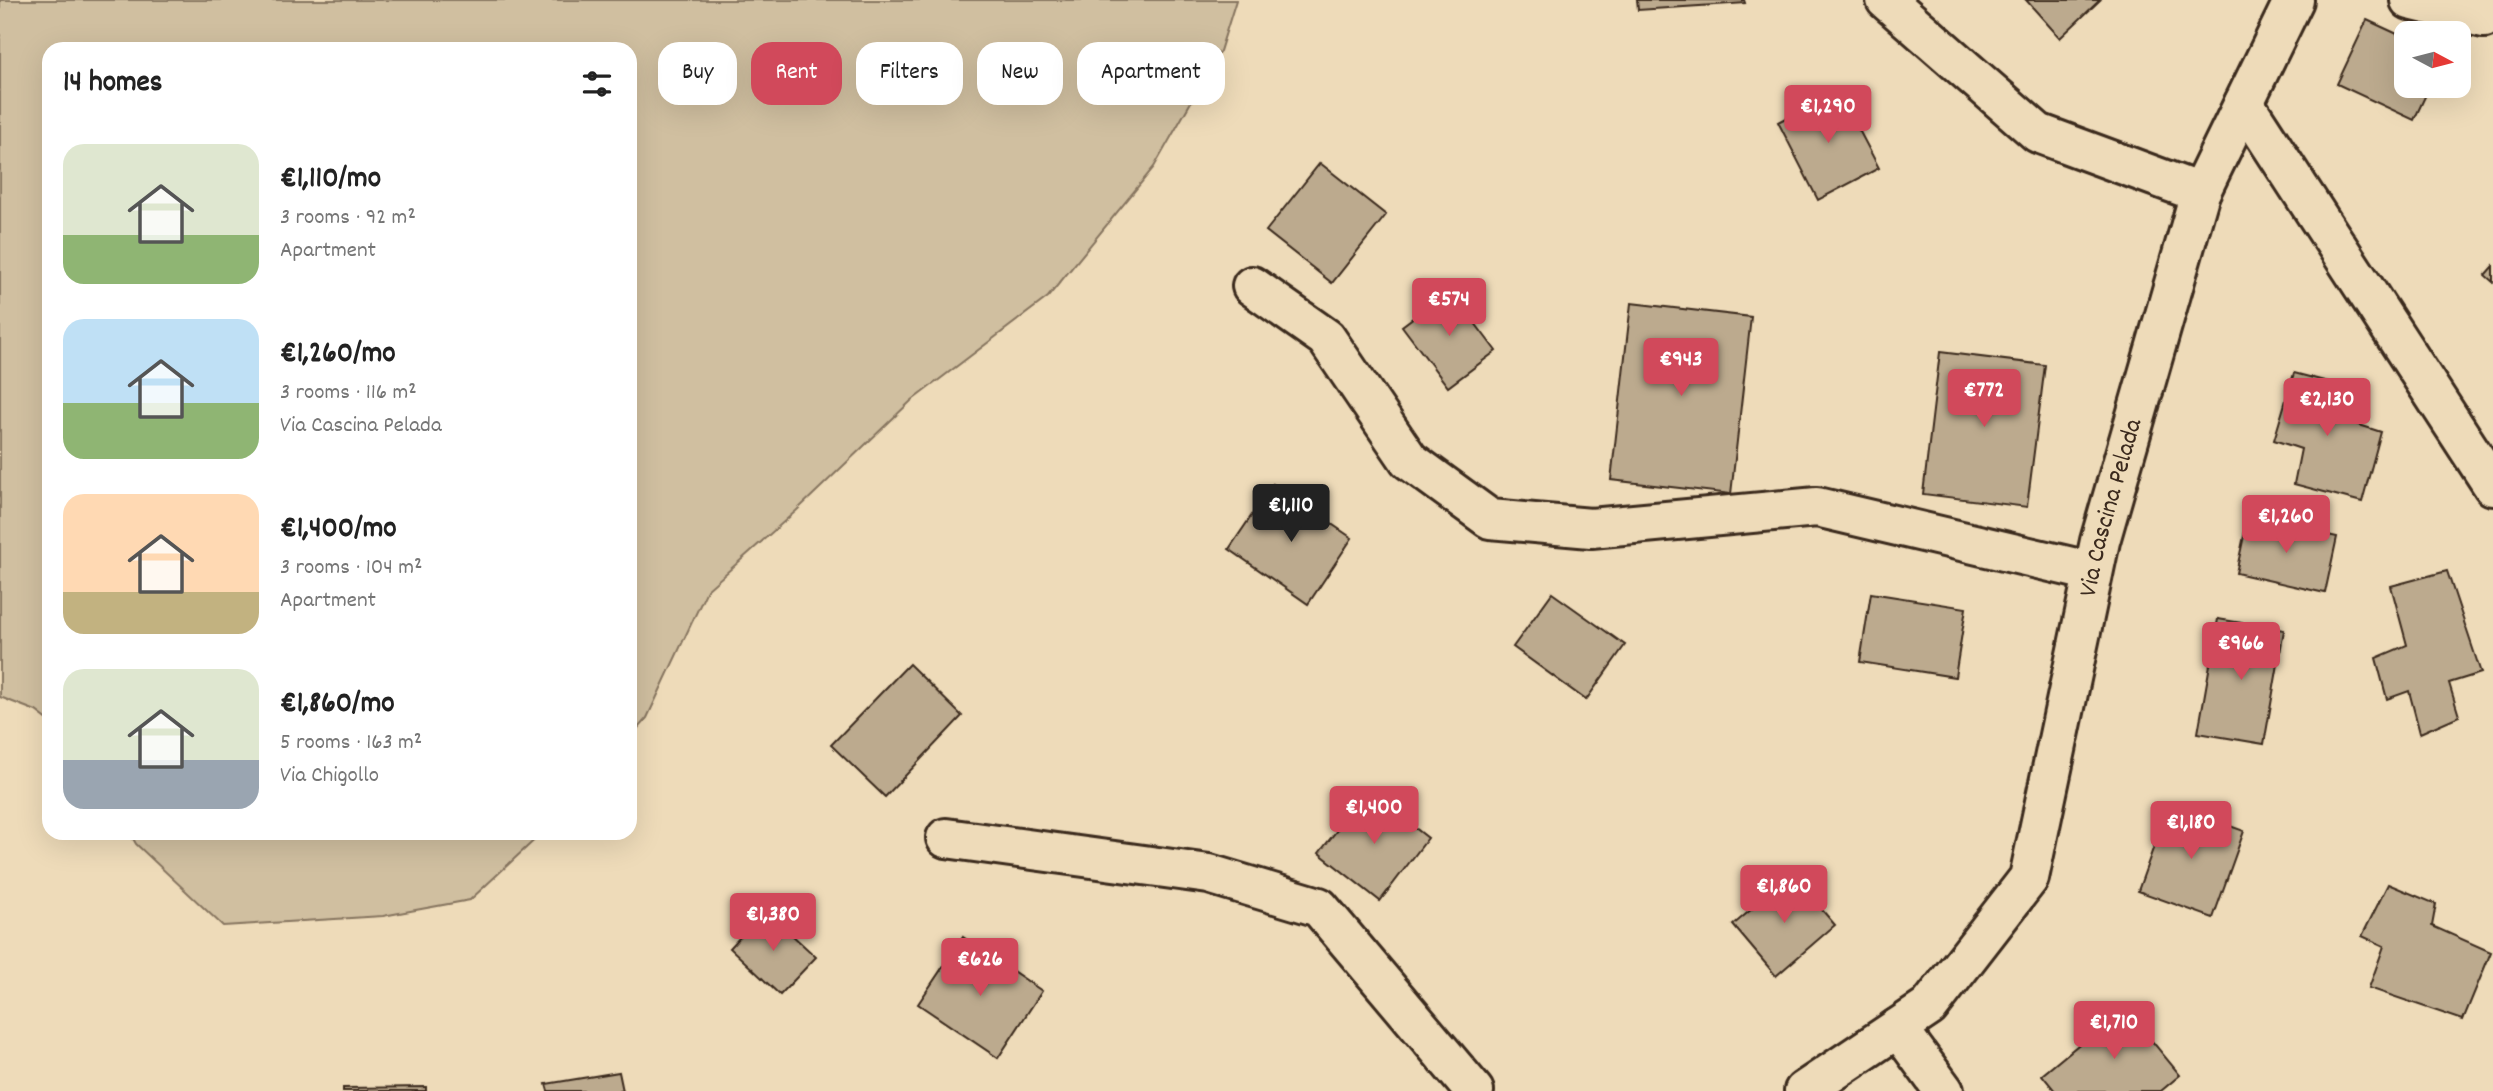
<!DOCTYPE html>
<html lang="en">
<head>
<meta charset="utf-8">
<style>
  body { margin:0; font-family:Dekko,sans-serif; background:#f6f6f6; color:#222; height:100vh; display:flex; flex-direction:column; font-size:26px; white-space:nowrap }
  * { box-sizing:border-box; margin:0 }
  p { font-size:23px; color:#767676 }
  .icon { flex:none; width:38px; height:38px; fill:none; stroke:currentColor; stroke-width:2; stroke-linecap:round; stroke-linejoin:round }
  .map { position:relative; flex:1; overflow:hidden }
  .details { position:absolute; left:42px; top:42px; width:595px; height:798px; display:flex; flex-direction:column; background:#fff; border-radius:21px; box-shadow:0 7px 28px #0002 }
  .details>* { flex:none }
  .guide { position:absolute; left:658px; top:42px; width:665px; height:63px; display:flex; gap:14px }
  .needle { width:46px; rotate:97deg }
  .controls { position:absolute; left:2394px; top:21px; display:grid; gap:14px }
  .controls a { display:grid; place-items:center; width:77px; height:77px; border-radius:14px; background:#fff; box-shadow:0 7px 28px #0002; font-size:35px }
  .price { position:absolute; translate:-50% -60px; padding:0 16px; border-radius:7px; background:#d1495b; color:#fff; font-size:23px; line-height:46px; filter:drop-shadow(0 2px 4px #0008) }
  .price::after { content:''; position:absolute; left:50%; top:42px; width:21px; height:16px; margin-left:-10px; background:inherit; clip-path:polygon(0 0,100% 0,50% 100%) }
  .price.selected { background:#222; color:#fff }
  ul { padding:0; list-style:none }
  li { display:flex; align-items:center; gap:21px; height:175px; padding:0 21px }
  li span { display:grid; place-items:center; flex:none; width:196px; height:140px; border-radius:21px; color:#555 }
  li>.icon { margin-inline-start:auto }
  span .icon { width:84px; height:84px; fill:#fffc; stroke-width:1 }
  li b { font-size:30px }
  h2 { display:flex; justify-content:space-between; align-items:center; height:84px; padding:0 21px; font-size:30px }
  .tag { padding:0 24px; border-radius:21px; background:#fff; box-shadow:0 7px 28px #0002; font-size:24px; line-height:63px }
  .tag.selected { background:#d1495b; color:#fff }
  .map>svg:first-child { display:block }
  .green { fill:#d0bfa0; stroke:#86745f; stroke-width:2 }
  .building { fill:#bcaa8e; stroke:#3b2a1e; stroke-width:2 }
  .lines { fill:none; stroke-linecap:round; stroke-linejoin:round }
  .street-casing { stroke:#3b2a1e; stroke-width:44 }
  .street { stroke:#eedbb9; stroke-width:38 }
  .labels { text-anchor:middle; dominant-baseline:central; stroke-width:5; stroke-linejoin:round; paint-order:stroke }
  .street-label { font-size:26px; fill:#3b2a1e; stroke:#eedbb9 }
</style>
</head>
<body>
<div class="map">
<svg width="2493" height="1091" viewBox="0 0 2493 1091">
  <rect width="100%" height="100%" fill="#eedbb9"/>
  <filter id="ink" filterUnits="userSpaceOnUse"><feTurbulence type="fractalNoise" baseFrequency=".0143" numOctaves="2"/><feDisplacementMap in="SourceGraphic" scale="14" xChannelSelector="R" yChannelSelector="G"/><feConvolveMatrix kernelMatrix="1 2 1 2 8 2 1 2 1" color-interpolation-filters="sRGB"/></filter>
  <g filter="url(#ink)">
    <path class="green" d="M0 0H1236L1220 51 1154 167 1048 297 911 401 796 511 707 590 647 718 630 737V49H49V721L36 711 0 697Z
      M130 833H542L470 900 383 916 223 926 136 844Z"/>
    <path class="building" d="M1637 0H1744L1745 3 1638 10Z
      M2026 0H2100L2060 38Z
      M2367 20 2406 38V86H2430L2414 120 2337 84Z
      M1838 90 1879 168 1818 200 1778 122Z
      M1320 163 1386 215 1332 283 1266 231Z
      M2493 266V282L2485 275Z
      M1450 290 1496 351 1448 387 1402 326Z
      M1631 303 1751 317 1731 494 1611 480Z
      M1940 352 2045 365 2027 507 1923 494Z
      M2294 373 2355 389 2347 421 2381 432 2362 502 2294 484 2301 449 2274 440Z
      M1273 484 1352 538 1308 604 1229 549Z
      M2248 517 2337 537 2325 593 2236 573Z
      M2447 571 2481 673 2449 683 2459 716 2420 733 2409 691 2387 699 2376 658 2407 645 2391 586Z
      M1552 593 1625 645 1586 700 1513 647Z
      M1871 593 1966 608 1955 677 1860 662Z
      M2218 619 2284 630 2264 744 2198 733Z
      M909 664 962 716 885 797 831 745Z
      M1368 791 1428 838 1380 901 1319 853Z
      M2169 804 2244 831 2213 918 2138 891Z
      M1792 875 1835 925 1776 976 1733 925Z
      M2388 884 2436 904 2432 926 2491 952 2463 1020 2369 988 2384 946 2362 936Z
      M765 910 816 957 780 995 730 948Z
      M963 937 1042 991 998 1058 918 1004Z
      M2124 1007 2180 1075 2161 1091H2055L2042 1075Z
      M619 1072 623 1091H548L546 1084Z
      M426 1087V1091H343V1088Z"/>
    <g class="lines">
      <g class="street-casing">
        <g id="street">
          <path d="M1886 0 2038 133 2200 193"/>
          <path d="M2410 0 2484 18 2493 9"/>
          <path d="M2244 103 2493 486"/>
          <path d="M1252 286 1326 338 1409 460 1490 519 1591 528 1817 507 2093 572"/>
          <path d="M946 838 1209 874 1319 907 1474 1091"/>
          <path d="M1898 1028 1944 1091"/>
          <path id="s1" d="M1804 1091 1929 1007 2029 878 2100 541 2200 193 2294 0"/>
        </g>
      </g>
      <use href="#street" class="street"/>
    </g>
  </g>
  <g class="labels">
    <g class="street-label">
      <text stroke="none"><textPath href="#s1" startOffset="693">Via Cascina Pelada</textPath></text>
    </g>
  </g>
</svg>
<div class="controls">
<a><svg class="needle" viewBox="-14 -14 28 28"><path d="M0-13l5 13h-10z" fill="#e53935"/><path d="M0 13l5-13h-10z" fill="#767676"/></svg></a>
</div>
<b class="price" style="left:1828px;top:145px">€1,290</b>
<b class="price" style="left:1449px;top:338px">€574</b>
<b class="price" style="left:1681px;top:398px">€943</b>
<b class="price" style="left:1984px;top:429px">€772</b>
<b class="price" style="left:2327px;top:438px">€2,130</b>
<b class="price selected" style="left:1291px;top:544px">€1,110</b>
<b class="price" style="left:2286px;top:555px">€1,260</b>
<b class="price" style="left:2241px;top:682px">€966</b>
<b class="price" style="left:1374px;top:846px">€1,400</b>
<b class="price" style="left:2191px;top:861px">€1,180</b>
<b class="price" style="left:1784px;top:925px">€1,860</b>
<b class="price" style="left:773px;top:953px">€1,380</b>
<b class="price" style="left:980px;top:998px">€626</b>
<b class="price" style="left:2114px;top:1061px">€1,710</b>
<div class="guide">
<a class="tag">Buy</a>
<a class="tag selected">Rent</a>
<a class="tag">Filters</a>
<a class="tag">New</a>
<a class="tag">Apartment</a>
</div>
<section class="details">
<h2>14 homes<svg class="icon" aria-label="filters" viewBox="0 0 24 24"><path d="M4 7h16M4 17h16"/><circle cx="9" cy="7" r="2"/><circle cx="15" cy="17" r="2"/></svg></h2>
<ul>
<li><span style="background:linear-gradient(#dfe7d0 65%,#8fb573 0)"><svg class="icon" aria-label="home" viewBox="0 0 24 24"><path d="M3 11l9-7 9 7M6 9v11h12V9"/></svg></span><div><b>€1,110/mo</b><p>3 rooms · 92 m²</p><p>Apartment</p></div></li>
<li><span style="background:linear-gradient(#bfe0f5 60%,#8fb573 0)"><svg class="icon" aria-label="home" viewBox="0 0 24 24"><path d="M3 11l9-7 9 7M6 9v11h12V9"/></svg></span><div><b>€1,260/mo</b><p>3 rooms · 116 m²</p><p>Via Cascina Pelada</p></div></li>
<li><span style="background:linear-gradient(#ffd9b3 70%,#c2b280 0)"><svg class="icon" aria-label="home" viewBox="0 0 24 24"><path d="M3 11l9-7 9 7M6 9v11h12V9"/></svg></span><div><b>€1,400/mo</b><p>3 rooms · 104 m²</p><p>Apartment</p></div></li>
<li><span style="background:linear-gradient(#dfe7d0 65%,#9aa5b1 0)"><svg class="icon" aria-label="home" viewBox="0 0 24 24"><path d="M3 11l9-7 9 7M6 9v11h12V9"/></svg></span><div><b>€1,860/mo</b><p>5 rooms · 163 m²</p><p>Via Chigollo</p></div></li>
</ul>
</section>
</div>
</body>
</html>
